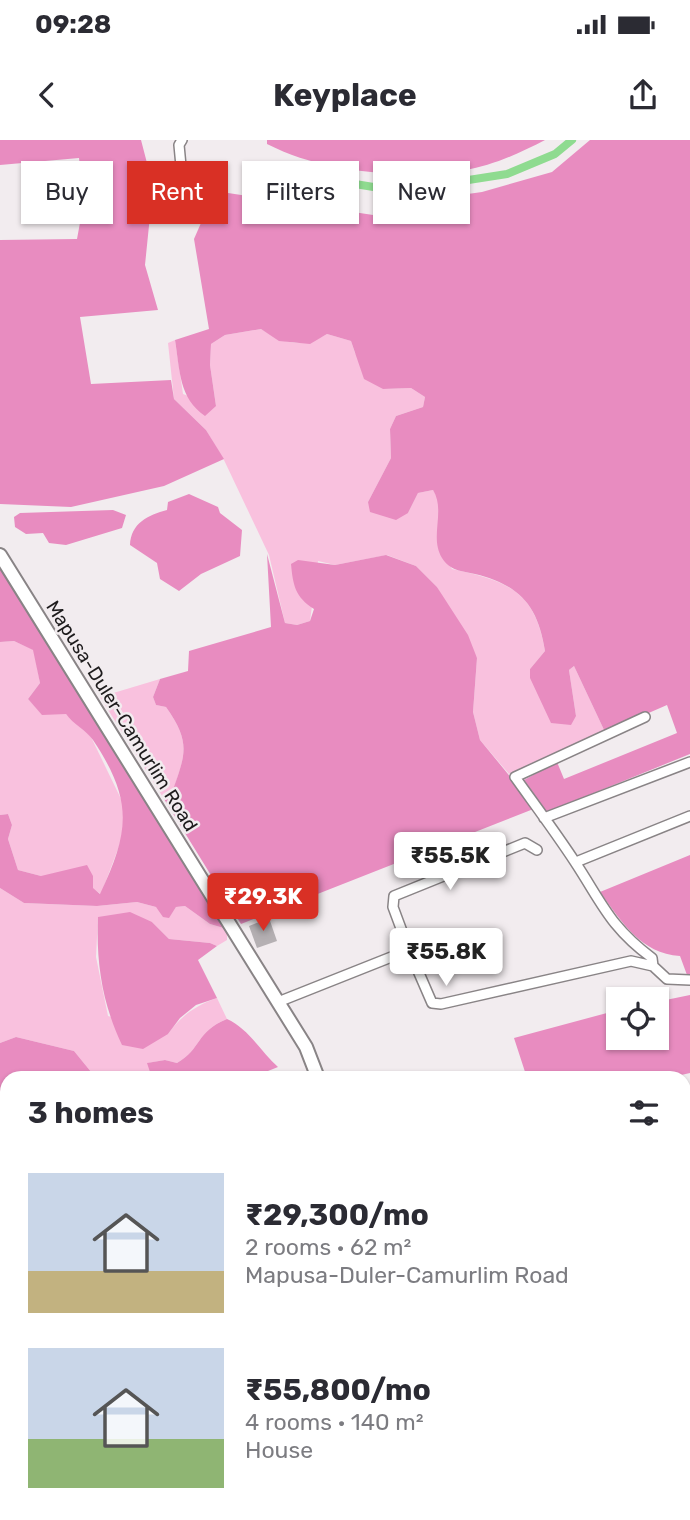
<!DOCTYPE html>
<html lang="en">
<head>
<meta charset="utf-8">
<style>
  body { margin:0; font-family:Rubik,sans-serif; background:#f2f2f3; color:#2b2b33; height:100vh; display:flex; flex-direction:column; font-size:26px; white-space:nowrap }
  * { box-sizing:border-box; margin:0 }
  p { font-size:23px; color:#7c7c81 }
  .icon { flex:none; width:38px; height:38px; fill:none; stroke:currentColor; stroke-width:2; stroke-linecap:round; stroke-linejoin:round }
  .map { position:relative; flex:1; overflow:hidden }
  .side { position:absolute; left:0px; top:931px; width:691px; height:450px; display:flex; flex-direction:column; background:#fff; border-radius:21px 21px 0 0; box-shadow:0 2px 5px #0004 }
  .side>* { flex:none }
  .hud { position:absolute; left:21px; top:21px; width:649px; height:63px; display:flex; gap:14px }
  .controls { position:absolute; left:606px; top:847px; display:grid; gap:14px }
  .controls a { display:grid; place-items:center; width:63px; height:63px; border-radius:0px; background:#fff; box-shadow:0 2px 5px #0004; font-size:35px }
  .price { position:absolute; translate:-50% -60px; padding:0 16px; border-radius:7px; background:#fff; color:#222; font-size:23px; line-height:46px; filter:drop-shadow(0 2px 4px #0008) }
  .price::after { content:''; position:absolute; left:50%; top:42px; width:21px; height:16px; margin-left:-10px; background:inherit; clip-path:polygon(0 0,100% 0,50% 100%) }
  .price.selected { background:#d93025; color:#fff }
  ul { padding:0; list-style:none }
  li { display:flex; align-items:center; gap:21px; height:175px; padding:0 28px }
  li span { display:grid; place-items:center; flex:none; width:196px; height:140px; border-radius:0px; color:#555 }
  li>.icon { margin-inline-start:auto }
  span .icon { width:84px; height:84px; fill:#fffc; stroke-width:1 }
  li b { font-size:30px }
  h2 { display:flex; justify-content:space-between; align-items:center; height:84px; padding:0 28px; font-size:30px }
  .tag { padding:0 24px; border-radius:0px; background:#fff; box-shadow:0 2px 5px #0004; font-size:24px; line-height:63px }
  .tag.selected { background:#d93025; color:#fff }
  .status { display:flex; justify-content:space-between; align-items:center; height:49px; padding:0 35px; background:#fff; direction:ltr }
  .status svg { height:19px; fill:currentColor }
  header { display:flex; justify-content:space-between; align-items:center; height:91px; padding:0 28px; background:#fff; font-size:32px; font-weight:700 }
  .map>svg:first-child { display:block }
  .green { fill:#f9c1de }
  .forest { fill:#e88cc0 }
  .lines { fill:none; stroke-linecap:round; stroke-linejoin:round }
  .stream { stroke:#6da16d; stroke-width:2.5 }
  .canal { stroke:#8fdb90; stroke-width:8 }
  .building { fill:#b5b0b3 }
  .street-casing { stroke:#898486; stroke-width:12 }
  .secondary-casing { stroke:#898486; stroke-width:16 }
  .street { stroke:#fff; stroke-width:9 }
  .secondary { stroke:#fff; stroke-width:12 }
  .labels { text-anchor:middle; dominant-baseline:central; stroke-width:5; stroke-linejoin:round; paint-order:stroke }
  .street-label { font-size:19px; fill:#1d1b1c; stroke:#f2ecef }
</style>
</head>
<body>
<div class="status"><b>09:28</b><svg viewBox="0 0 49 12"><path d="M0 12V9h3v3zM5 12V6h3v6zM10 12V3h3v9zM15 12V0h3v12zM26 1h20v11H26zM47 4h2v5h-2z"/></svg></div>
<header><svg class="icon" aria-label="back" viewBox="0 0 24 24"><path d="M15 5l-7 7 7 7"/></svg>Keyplace<svg class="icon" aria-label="share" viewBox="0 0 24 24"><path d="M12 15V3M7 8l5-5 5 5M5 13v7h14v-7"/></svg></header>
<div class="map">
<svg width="690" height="1380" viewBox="0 0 690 1380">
  <rect width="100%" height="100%" fill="#f2ecef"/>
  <path class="green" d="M261 189C285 204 302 209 327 194L351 201 355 213 383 249 411 248 425 257 423 267 396 276 390 289 391 318 368 362 408 373 418 353 433 350 440 361 437 401 452 429C508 441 535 451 545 511L530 529 576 576 569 530 574 526 605 592 509 634 480 600 473 572 477 518 437 447 416 426 387 415 335 425 318 421 310 481 297 485 285 483 269 415 224 320 206 290 174 259 168 203 175 200 183 254 216 266 210 225 211 204 225 195Z
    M14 501 34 510 40 543 28 559 42 574H66L91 597 123 663 124 693 101 754 92 748 93 736H41L18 730 8 699 12 685 8 674 0 675V502Z
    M160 539 153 557 156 565 166 567C193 605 184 616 171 657L164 659 100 557Z
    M0 748 24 763 97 766 137 762 156 767 169 777 176 767 185 766 210 784 227 789V800L217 806 210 803 169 799 152 782 98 777 96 817 108 876 168 894C182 875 195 866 217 858L227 879C195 892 202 909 177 923L165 920 148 923 152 938H96L74 911 16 897 0 903Z"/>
  <path class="forest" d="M0 0H141L153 46 145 125 158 170 80 177 91 244 171 240 174 259 206 290 224 319 164 346 71 367 0 364V100L77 99 84 61 79 18 0 25Z
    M267 0H545C522 12 492 26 465 30 400 38 326 34 267 4Z
    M590 0H690V614L547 672 524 640 557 622 564 639 677 593 667 565 605 592 574 526 569 530 576 576 571 585 551 583 530 538V529L545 511C538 466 520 445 475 434 462 431 450 431 442 418 429 397 446 371 433 350L418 353 408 373 396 380 370 372 368 362 391 318 390 289 396 276 423 267 425 257 411 248 383 249 364 239 351 201 327 194 310 204 279 201 261 189 225 195 211 204 210 225 216 266 205 276C179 258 180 231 175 200L209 189 194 99 215 51 393 78 429 79 432 59 482 52 552 32Z
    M189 354 218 367 220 373 242 390 240 416 201 434 179 451 160 439 157 423 130 405C131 383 148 375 167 370L168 362Z
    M113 370 126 375 122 388 66 405 49 403 43 393 26 394 15 387 14 377 20 373Z
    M267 414 285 483 297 485 310 481 314 469C295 457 293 445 291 424L298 420 335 425 386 415 416 426 437 447 468 495 477 518 473 572 480 600 536 668 241 784 164 659 171 656C184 616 193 605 166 567L156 565 153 557 160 539 188 531 189 511 271 487Z
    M0 420 227 789 210 784 185 766 176 767 169 778 163 777 156 767 137 762 97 766 24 763 0 748V675L8 674 12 685 8 699 18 730 41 736 87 725 93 736V748L100 754C130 691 133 660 93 600 86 590 73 584 66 574L42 575 28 559 40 543 33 510 14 501 0 502Z
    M690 715V835H687L680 816C641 814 621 781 600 752Z
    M130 772 152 782 169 799 210 803 217 806 198 820 217 858 196 865 180 878 168 894 143 909 122 905C102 863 96 822 98 777Z
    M690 855V933L668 938H527L514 898 618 870V898H656V862Z
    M227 879C248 888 261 912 278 927L268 931 267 938H152L147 923 165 920 177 923C202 909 195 892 227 879Z
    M16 897 74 911 96 938H7V1126H0V903Z
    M684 1243 690 1244V1380H615L607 1376 684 1374Z"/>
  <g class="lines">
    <path class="stream" d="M0 1163 7 1159"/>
    <path class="canal" d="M306 36 398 51 507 34 555 14 572 0
      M684 1153 690 1147
      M684 1203H690
      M414 1380 416 1374"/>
  </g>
  <path class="building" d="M269 778 277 801 257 808 249 786Z"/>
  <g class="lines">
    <g class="street-casing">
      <path id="street" d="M182 0 179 5 183 47
        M645 577 515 637C535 665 556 693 575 722 602 763 610 787 652 818L653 826
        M544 678 690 622
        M576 722 690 676
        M409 810 393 767 394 756 525 703 537 710
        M278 862 409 810 432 863 441 864 631 821 653 826 667 839 690 840"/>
    </g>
    <g class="secondary-casing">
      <path id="secondary" d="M0 415 306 907 318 938
        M684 1235 690 1237
        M396 1380 399 1374"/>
    </g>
    <use href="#street" class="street"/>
    <use href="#secondary" class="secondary"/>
  </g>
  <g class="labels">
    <g class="street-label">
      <text transform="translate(122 576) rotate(58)">Mapusa-Duler-Camurlim Road</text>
    </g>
  </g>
</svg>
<div class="controls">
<a><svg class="icon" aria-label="locate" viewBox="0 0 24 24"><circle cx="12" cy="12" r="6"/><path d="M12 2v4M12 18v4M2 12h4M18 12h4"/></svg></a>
</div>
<b class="price" style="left:450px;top:752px">₹55.5K</b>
<b class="price selected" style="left:263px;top:793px">₹29.3K</b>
<b class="price" style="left:446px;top:848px">₹55.8K</b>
<div class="hud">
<a class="tag">Buy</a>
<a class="tag selected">Rent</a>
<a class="tag">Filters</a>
<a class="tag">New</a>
</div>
<section class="side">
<h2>3 homes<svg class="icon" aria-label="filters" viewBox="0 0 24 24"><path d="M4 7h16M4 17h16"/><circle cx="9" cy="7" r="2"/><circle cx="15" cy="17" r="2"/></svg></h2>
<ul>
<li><span style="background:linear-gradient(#c9d6e8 70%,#c2b280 0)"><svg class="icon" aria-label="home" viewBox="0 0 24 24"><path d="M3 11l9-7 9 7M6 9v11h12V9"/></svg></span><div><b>₹29,300/mo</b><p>2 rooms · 62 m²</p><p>Mapusa-Duler-Camurlim Road</p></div></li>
<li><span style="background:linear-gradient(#c9d6e8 65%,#8fb573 0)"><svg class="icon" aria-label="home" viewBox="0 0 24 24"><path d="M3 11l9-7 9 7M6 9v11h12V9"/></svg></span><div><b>₹55,800/mo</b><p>4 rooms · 140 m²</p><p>House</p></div></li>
</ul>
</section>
</div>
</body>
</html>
